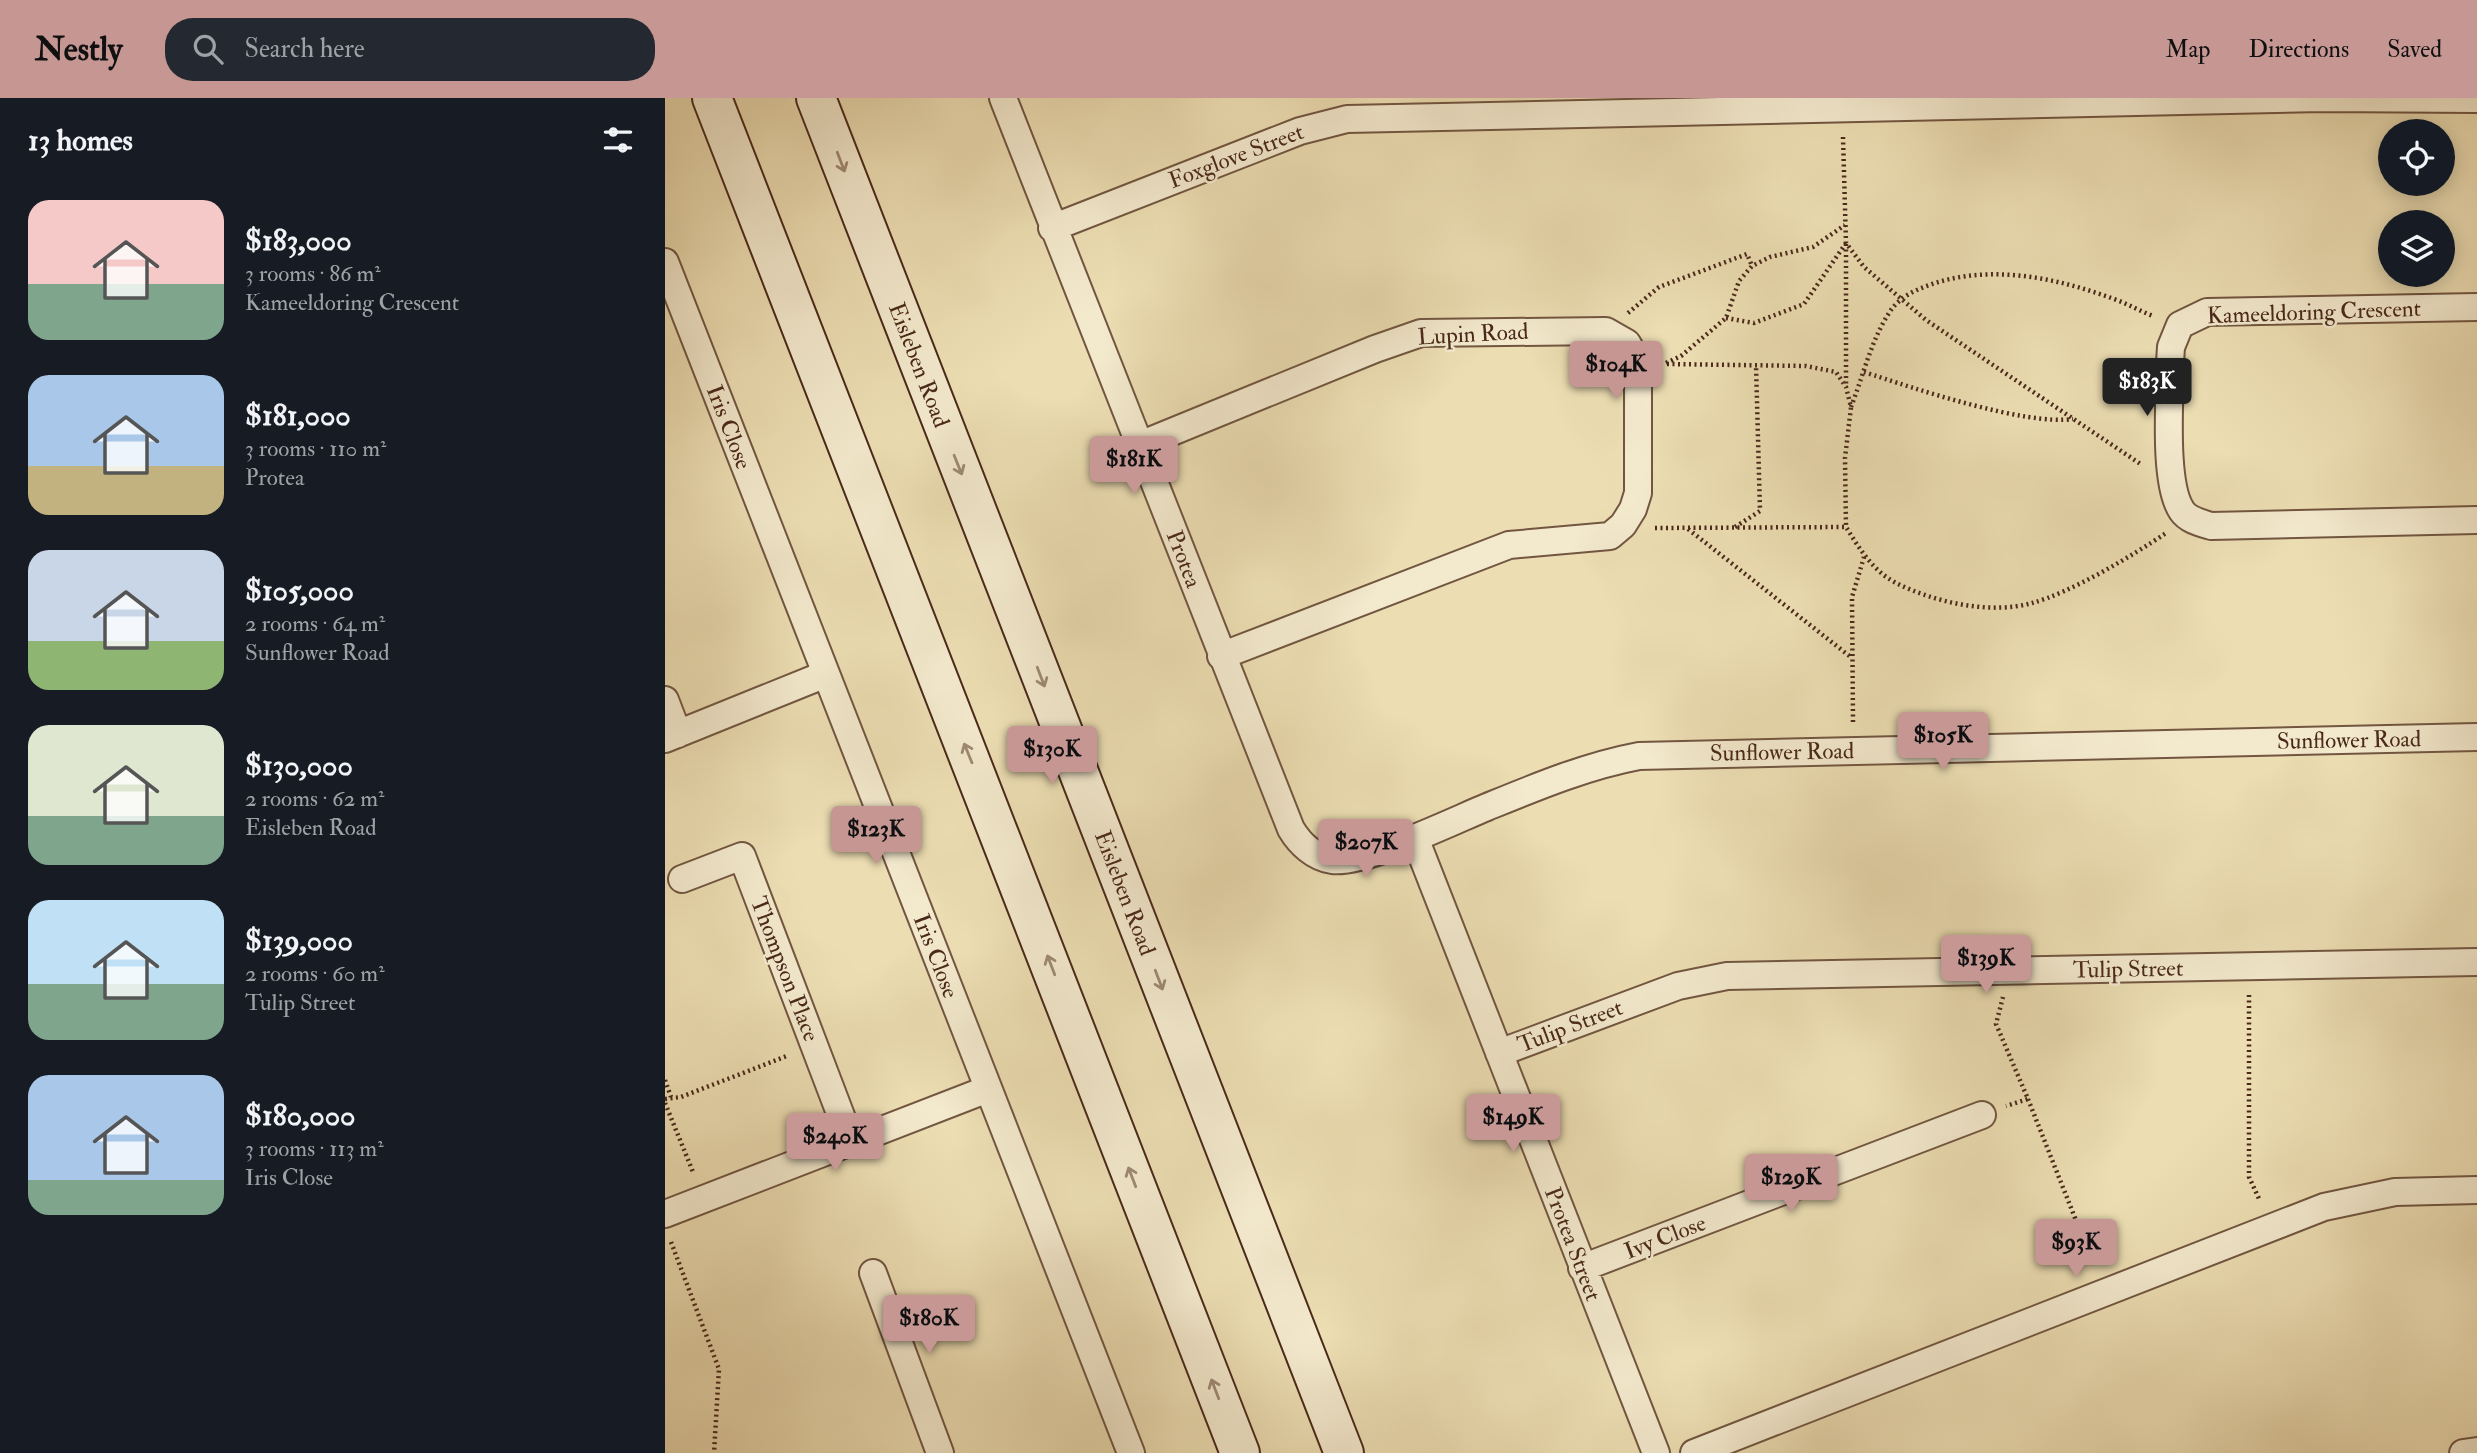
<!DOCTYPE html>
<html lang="en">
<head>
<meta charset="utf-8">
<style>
  body { margin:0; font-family:"IM FELL Double Pica",serif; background:#242831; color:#f1f3f6; height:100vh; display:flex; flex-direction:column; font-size:26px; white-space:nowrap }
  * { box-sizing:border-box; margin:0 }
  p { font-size:23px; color:#9ea1a6 }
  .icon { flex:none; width:38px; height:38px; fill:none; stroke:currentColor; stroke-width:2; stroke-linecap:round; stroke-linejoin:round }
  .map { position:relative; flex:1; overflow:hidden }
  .drawer { display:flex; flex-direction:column; background:#171b24; width:665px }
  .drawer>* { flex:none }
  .controls { position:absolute; left:1713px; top:21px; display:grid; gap:14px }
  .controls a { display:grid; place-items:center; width:77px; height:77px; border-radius:50%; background:#171b24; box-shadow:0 4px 18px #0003; font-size:35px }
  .price { position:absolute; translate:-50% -60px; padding:0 16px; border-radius:7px; background:#c59692; color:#111; font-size:23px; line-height:46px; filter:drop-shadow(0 2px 4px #0008) }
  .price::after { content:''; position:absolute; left:50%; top:42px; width:21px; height:16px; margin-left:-10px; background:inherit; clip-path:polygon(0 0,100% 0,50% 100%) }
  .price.current { background:#222; color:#fff }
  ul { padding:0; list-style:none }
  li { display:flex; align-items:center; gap:21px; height:175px; padding:0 28px }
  li span { display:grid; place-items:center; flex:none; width:196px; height:140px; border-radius:21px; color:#555 }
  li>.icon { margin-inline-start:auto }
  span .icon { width:84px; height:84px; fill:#fffc; stroke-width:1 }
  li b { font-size:30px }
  h2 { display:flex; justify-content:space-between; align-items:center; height:84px; padding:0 28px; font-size:30px }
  header { display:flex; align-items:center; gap:42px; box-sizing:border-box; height:98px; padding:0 35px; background:#c59692; color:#111 }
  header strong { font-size:33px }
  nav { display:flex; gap:38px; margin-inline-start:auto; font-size:24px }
  .search { width:490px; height:63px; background:#242831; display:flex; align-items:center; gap:18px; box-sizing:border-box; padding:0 24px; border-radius:28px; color:#9ea1a6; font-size:26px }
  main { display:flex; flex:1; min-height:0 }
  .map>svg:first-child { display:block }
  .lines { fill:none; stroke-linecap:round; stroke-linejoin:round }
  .street-casing { stroke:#725641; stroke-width:30 }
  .secondary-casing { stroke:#4a291b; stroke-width:42 }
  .path { stroke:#4a291b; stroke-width:4.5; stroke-dasharray:2 3.5; stroke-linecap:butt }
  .street { stroke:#f3e9cd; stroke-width:26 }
  .secondary { stroke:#f3e9cd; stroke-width:38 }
  .oneway { stroke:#9e8974 }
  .labels { text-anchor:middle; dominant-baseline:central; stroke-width:5; stroke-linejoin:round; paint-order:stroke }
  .street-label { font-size:23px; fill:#4a291b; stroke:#f3e9cd }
</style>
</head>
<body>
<header>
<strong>Nestly</strong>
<div class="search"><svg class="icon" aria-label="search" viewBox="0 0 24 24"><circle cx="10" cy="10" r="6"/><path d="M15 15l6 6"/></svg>Search here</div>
<nav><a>Map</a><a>Directions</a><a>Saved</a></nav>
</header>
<main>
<section class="drawer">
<h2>13 homes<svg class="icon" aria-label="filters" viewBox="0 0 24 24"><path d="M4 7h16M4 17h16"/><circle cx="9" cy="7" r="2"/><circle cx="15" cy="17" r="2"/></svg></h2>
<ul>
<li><span style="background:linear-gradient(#f6c9c9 60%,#7fa58c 0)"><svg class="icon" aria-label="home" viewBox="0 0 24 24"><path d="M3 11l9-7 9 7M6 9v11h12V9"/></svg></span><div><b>$183,000</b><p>3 rooms · 86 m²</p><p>Kameeldoring Crescent</p></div></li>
<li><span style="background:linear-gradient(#a9c7e8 65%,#c2b280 0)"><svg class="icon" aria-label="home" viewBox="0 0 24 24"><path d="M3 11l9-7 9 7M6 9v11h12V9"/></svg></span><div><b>$181,000</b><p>3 rooms · 110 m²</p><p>Protea</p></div></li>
<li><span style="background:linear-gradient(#c9d6e8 65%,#8fb573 0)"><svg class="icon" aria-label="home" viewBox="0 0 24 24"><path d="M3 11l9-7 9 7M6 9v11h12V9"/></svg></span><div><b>$105,000</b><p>2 rooms · 64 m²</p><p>Sunflower Road</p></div></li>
<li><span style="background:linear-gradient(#dfe7d0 65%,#7fa58c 0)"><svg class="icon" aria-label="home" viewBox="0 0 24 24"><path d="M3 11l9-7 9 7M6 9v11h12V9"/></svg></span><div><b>$130,000</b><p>2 rooms · 62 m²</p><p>Eisleben Road</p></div></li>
<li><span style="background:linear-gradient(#bfe0f5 60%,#7fa58c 0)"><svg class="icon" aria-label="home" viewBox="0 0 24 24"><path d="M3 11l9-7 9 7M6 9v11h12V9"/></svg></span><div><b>$139,000</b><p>2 rooms · 60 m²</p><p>Tulip Street</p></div></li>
<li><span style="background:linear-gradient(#a9c7e8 75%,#7fa58c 0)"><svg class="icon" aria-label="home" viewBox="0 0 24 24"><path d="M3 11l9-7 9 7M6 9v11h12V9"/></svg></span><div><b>$180,000</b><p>3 rooms · 113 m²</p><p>Iris Close</p></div></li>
</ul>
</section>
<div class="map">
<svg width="1812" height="1355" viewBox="0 0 1812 1355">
  <rect width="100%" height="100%" fill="#ecddb2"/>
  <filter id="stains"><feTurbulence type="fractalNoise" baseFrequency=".00286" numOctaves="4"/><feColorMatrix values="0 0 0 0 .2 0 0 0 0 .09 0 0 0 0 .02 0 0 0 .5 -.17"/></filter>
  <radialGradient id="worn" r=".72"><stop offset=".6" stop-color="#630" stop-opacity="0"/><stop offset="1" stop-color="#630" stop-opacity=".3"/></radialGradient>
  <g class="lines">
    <g class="street-casing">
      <path id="street" d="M338 0 626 731C635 746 649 759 667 762 698 767 790 722 822 709 871 689 921 668 974 658L1812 639
        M387 130 635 33 682 21 1658 0 1812 1
        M0 164 466 1355
        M1812 209 1542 214 1515 227 1506 249 1505 265C1505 300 1498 386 1517 413 1523 422 1536 425 1546 428L1812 422
        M475 347 710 251 756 235 941 233 962 245 973 264V395L968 411 958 427 945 438 844 447 556 558
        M0 602 13 636
        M0 641 161 576
        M750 740 991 1355
        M17 781 77 758 186 1044
        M834 955 1013 888 1062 878 1812 864
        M0 1116 323 991
        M917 1170 1317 1017
        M208 1175 275 1355
        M1029 1355 1659 1109 1730 1094 1812 1092
        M1798 1355 1812 1353"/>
    </g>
    <g class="secondary-casing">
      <path id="secondary" d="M47 0 575 1355
        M151 0 679 1355"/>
    </g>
    <path class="path" d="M1178 39 1181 145 1199 169 1261 222 1477 367
      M1181 146V288
      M963 215 994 189 1082 156 1087 168
      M1061 220 1089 225 1139 206 1181 145
      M1001 265 1016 258 1061 220 1074 183 1087 168 1105 159 1148 149 1180 127
      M1002 266 1141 268 1171 274 1181 289 1186 309 1180 360 1181 429
      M1199 274C1248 290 1361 328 1408 321
      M1186 309C1198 278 1206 243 1224 215 1234 199 1250 192 1267 186 1327 166 1392 180 1449 201 1463 206 1475 213 1488 218
      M1070 429 1095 413 1091 267
      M990 430 1181 429C1194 450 1208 473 1231 485 1269 504 1325 517 1367 505 1405 495 1467 458 1501 435
      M1023 431 1187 560
      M1188 624 1187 499 1199 459
      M1584 897V1079L1595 1103
      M1338 899 1331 926 1363 1001 1341 1008
      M0 982 6 999
      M0 1001 16 999 122 958
      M1363 1001 1429 1168
      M0 1005 28 1074
      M6 1144 54 1271 49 1355"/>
    <use href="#street" class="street"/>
    <use href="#secondary" class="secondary"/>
  </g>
  <defs><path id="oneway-shaft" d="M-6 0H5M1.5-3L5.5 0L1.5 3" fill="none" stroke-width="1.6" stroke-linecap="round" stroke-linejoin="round" transform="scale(1.75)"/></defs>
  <g class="oneway">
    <use href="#oneway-shaft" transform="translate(176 64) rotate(69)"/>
    <use href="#oneway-shaft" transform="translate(293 367) rotate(68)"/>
    <use href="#oneway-shaft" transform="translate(376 579) rotate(69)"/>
    <use href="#oneway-shaft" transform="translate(303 655) rotate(-112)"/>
    <use href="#oneway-shaft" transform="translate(386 867) rotate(-111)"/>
    <use href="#oneway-shaft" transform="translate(494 882) rotate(69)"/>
    <use href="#oneway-shaft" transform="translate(467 1079) rotate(-111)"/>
    <use href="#oneway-shaft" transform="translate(550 1291) rotate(-111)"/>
  </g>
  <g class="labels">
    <g class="street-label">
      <text transform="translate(571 58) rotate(-21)">Foxglove Street</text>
      <text transform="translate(1649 214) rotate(-2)">Kameeldoring Crescent</text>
      <text transform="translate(808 236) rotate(-3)">Lupin Road</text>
      <text transform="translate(254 267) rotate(69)">Eisleben Road</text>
      <text transform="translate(64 329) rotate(69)">Iris Close</text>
      <text transform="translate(519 461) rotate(69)">Protea</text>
      <text transform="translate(1684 642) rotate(-1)">Sunflower Road</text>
      <text transform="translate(1117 654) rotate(-1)">Sunflower Road</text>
      <text transform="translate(460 795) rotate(69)">Eisleben Road</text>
      <text transform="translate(271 858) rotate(69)">Iris Close</text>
      <text transform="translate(120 871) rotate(69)">Thompson Place</text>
      <text transform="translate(1463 871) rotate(-1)">Tulip Street</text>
      <text transform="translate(905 928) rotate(-21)">Tulip Street</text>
      <text transform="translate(1000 1139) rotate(-21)">Ivy Close</text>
      <text transform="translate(908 1146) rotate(69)">Protea Street</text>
    </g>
  </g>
  <rect width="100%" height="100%" filter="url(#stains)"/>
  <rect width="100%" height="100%" fill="url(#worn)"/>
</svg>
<div class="controls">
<a><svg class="icon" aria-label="locate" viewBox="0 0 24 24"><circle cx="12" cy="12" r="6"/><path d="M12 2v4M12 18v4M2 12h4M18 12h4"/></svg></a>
<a><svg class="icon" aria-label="layers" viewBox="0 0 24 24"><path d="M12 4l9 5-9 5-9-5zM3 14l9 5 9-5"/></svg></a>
</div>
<b class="price" style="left:951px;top:303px">$104K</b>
<b class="price current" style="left:1482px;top:320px">$183K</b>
<b class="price" style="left:469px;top:398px">$181K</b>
<b class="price" style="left:1278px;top:674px">$105K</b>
<b class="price" style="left:387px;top:688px">$130K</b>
<b class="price" style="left:211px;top:768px">$123K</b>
<b class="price" style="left:701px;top:781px">$207K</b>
<b class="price" style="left:1321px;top:897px">$139K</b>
<b class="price" style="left:848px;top:1056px">$149K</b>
<b class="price" style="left:170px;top:1075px">$240K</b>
<b class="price" style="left:1126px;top:1116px">$129K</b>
<b class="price" style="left:1411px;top:1181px">$93K</b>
<b class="price" style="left:264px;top:1257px">$180K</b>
</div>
</main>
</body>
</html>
